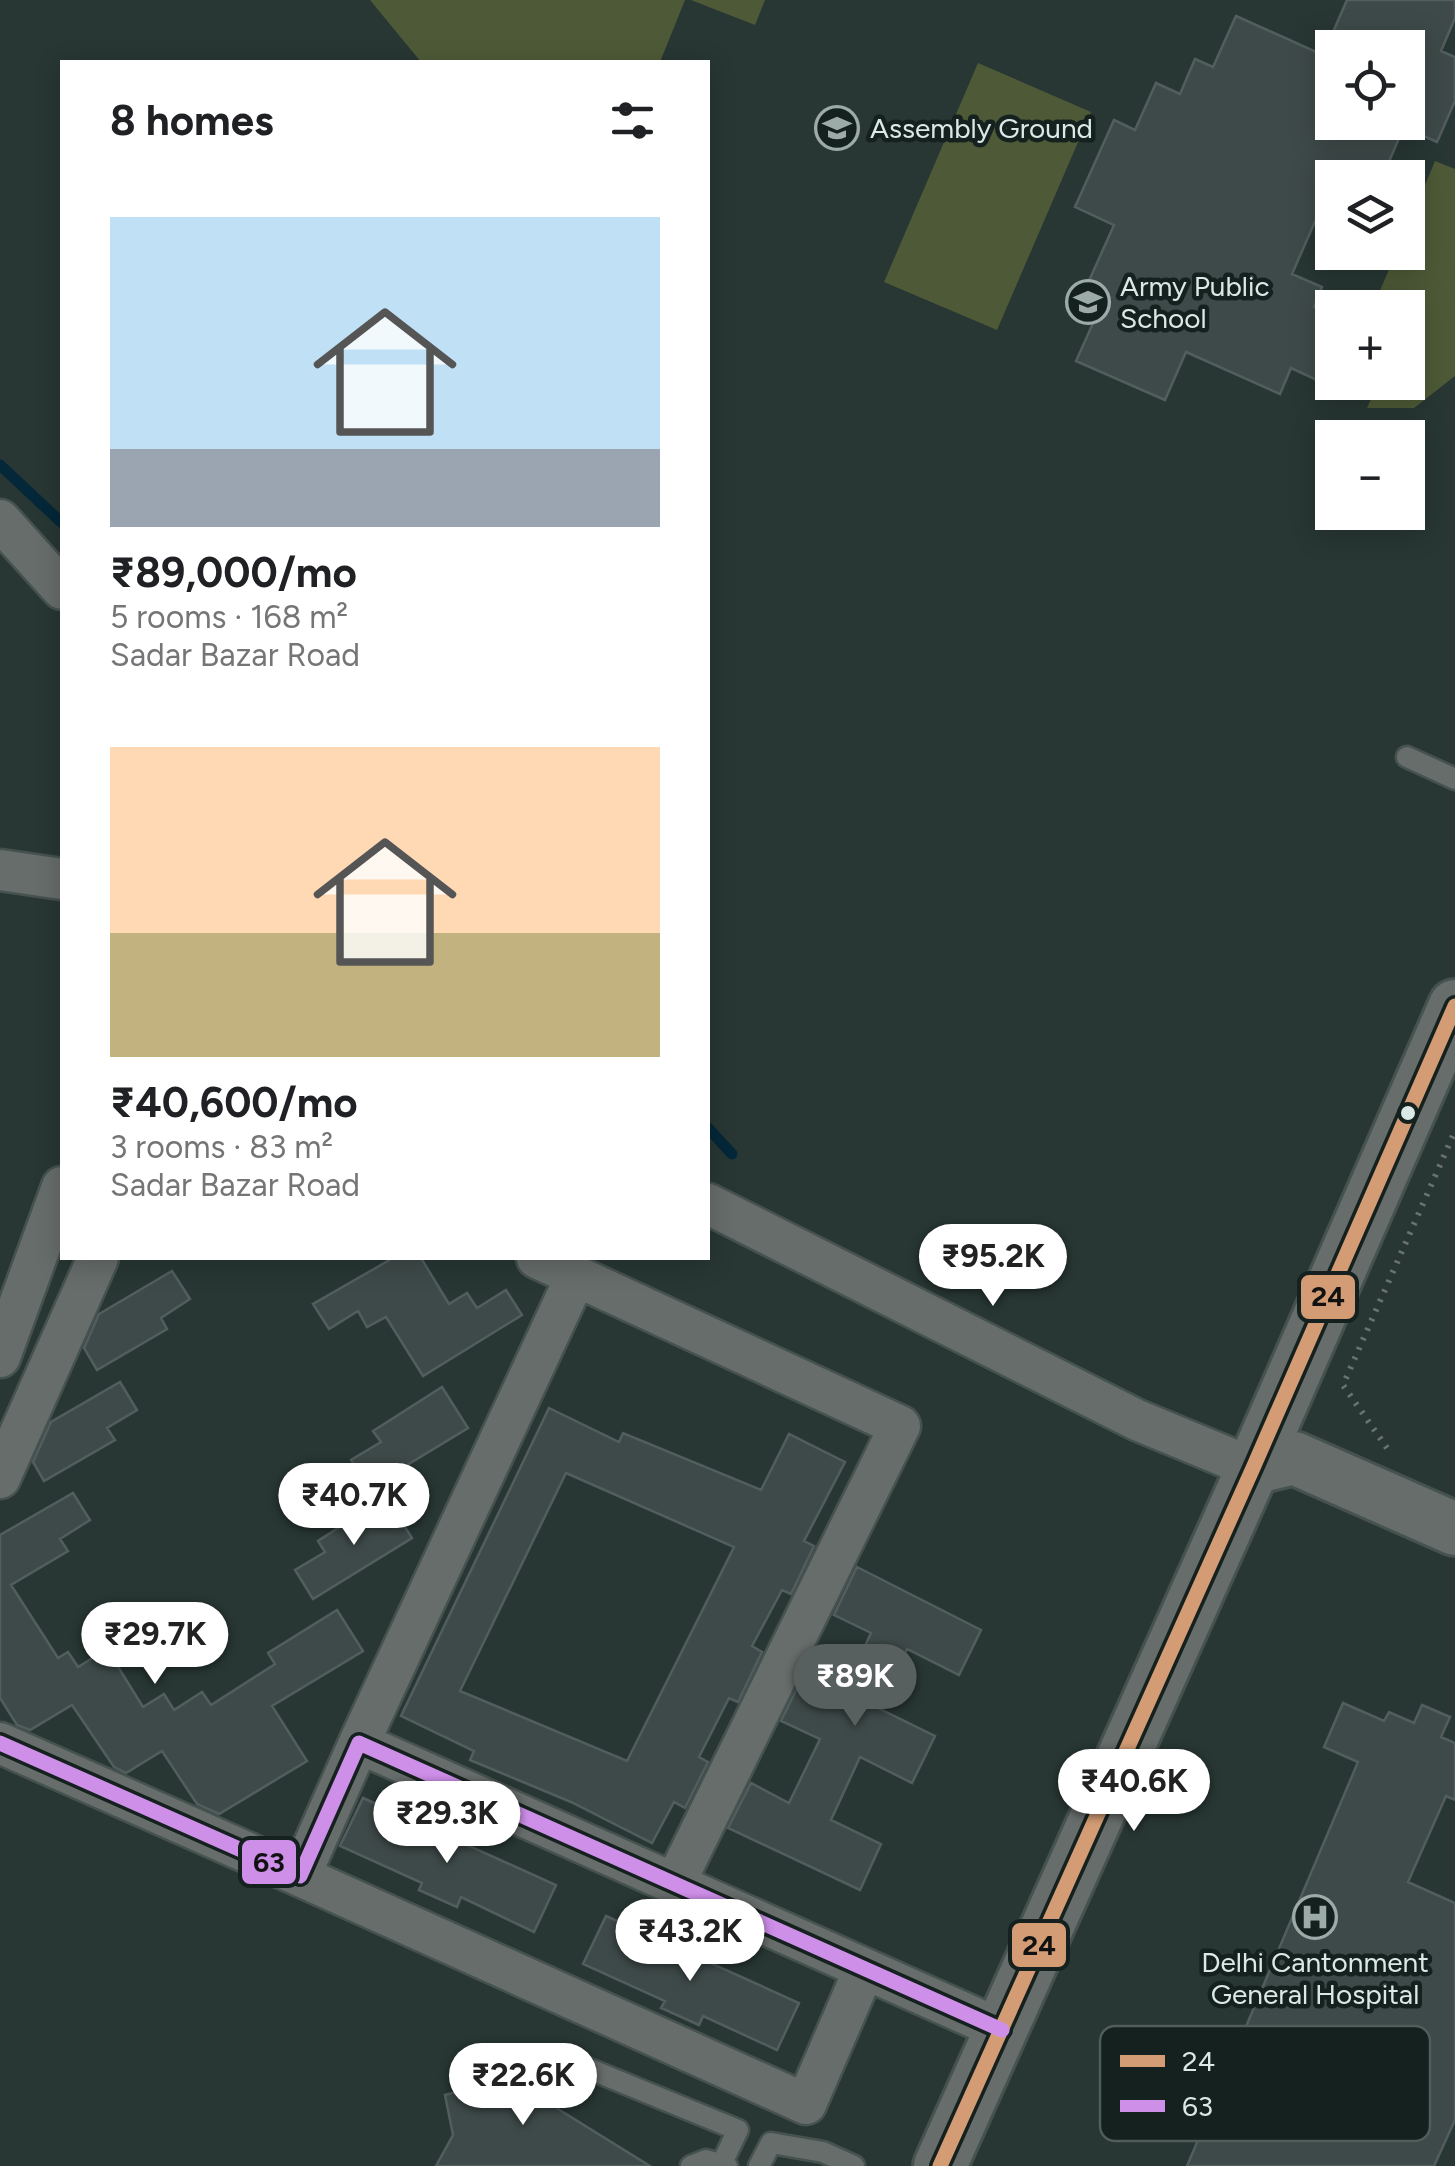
<!DOCTYPE html>
<html lang="en">
<head>
<meta charset="utf-8">
<style>
  body { margin:0; font-family:Figtree,sans-serif; background:#f2f2f2; color:#202124; height:100vh; display:flex; flex-direction:column; font-size:38px; white-space:nowrap }
  * { box-sizing:border-box; margin:0 }
  p { font-size:32px; color:#757577 }
  .icon { flex:none; width:55px; height:55px; fill:none; stroke:currentColor; stroke-width:2; stroke-linecap:round; stroke-linejoin:round }
  .map { position:relative; flex:1; overflow:hidden }
  .drawer { position:absolute; left:60px; top:60px; width:650px; height:1200px; display:flex; flex-direction:column; background:#fff; border-radius:0px; box-shadow:0 5px 25px #0003 }
  .drawer>* { flex:none }
  .fabs { position:absolute; left:1315px; top:30px; display:grid; gap:20px }
  .fabs a { display:grid; place-items:center; width:110px; height:110px; border-radius:0px; background:#fff; box-shadow:0 5px 25px #0003; font-size:50px }
  .price { position:absolute; translate:-50% -85px; padding:0 22px; border-radius:35px; background:#fff; color:#222; font-size:32px; line-height:65px; filter:drop-shadow(0 2px 5px #0008) }
  .price::after { content:''; position:absolute; left:50%; top:60px; width:30px; height:22px; margin-left:-15px; background:inherit; clip-path:polygon(0 0,100% 0,50% 100%) }
  .price.current { background:#585f5f; color:#fff }
  ul { padding:0; list-style:none }
  li { display:grid; align-content:center; gap:20px; height:530px; padding:0 50px }
  li span { display:grid; place-items:center; height:310px; border-radius:0px; color:#555 }
  li>.icon { margin-inline-start:auto }
  span .icon { width:180px; height:180px; fill:#fffc; stroke-width:1 }
  li b { font-size:42px }
  h2 { display:flex; justify-content:space-between; align-items:center; height:120px; padding:0 50px; font-size:42px }
  .map>svg:first-child { display:block }
  .green { fill:#4e5a37 }
  .lines { fill:none; stroke-linecap:round; stroke-linejoin:round }
  .stream { stroke:#042739; stroke-width:11 }
  .building { fill:#3e4a49; stroke:#525e5e; stroke-width:2.5; fill-rule:evenodd }
  .service-casing { stroke:#465250; stroke-width:25 }
  .minor-casing { stroke:#465250; stroke-width:45 }
  .tertiary-casing { stroke:#465250; stroke-width:58 }
  .path { stroke:#6b7270; stroke-width:6; stroke-dasharray:2.5 8; stroke-linecap:butt }
  .service { stroke:#676d6b; stroke-width:20 }
  .minor { stroke:#676d6b; stroke-width:40 }
  .tertiary { stroke:#676d6b; stroke-width:52 }
  .bus-1-casing { stroke:#15211e; stroke-width:22 }
  .bus-2-casing { stroke:#15211e; stroke-width:22 }
  .bus-1 { stroke:#d39c74; stroke-width:15 }
  .bus-2 { stroke:#ce8fe9; stroke-width:15 }
  .bus-dot { fill:#dae9e6; stroke:#15211e; stroke-width:4 }
  .labels { text-anchor:middle; dominant-baseline:central; stroke-width:9; stroke-linejoin:round; paint-order:stroke }
  .poi-label { font-size:28px; fill:#dae9e6; stroke:#15211e; text-anchor:start }
  .key { fill:#15211e; stroke:#505d5a; stroke-width:2.5 }
  .key-label { font-size:28px; fill:#dae9e6 }
  .line-badge { stroke:#15211e; stroke-width:4 }
  .pale-badge-label { font-size:28px; text-anchor:middle; font-weight:bold; fill:#111 }
</style>
</head>
<body>
<div class="map">
<svg width="1455" height="2166" viewBox="0 0 1455 2166">
  <rect width="100%" height="100%" fill="#283734"/>
  <path class="green" d="M370 0H685L660 62H421Z
    M691 0H765L755 25Z
    M978 63 1091 112 997 330 884 282Z
    M1435 161 1455 169V376L1414 408H1367L1378 383 1408 382V308L1393 307 1376 300 1396 253 1408 252V226Z"/>
  <g class="lines">
    <path class="stream" d="M0 465 62 523
      M708 1128 732 1154"/>
  </g>
  <path class="building" d="M1347 0H1455V18L1441 51 1455 57V101L1437 142 1408 129V48H1326Z
    M1236 16 1332 59V122H1406L1382 178H1332V223L1317 217 1292 274 1322 287 1314 307 1332 315V387L1291 368 1280 394 1186 352 1165 400 1076 361 1094 321 1075 312 1114 225 1075 207 1114 120 1135 130 1156 83 1180 94 1195 59 1213 67Z
    M393 1258H421L449 1304 467 1293 477 1308 506 1290 522 1315 423 1376 386 1317 367 1327 358 1311 329 1329 313 1304Z
    M172 1271 190 1299 161 1318 167 1329 97 1370 84 1348 99 1314Z
    M120 1382 137 1410 107 1428 115 1440 44 1481 33 1462 51 1422Z
    M442 1387 468 1428 369 1488 351 1460 381 1442 373 1431Z
    M549 1408 619 1442 623 1433 761 1490 789 1434 845 1462 804 1541 814 1546 791 1594 782 1590 752 1646 762 1652 738 1702 729 1698 699 1757 708 1762 685 1808 674 1802 652 1843 571 1802 470 1760 474 1751 401 1716ZM566 1473 734 1547 627 1761 460 1691Z
    M73 1493 90 1520 60 1539 68 1551 11 1585 58 1658 68 1652 78 1667 107 1649 143 1707 164 1694 174 1710 202 1692 211 1705 275 1664 268 1653 337 1610 363 1651 272 1706 307 1761 219 1814 197 1804 162 1751 126 1773 114 1767 72 1705 30 1730 17 1725 0 1698V1535Z
    M386 1497 412 1538 313 1599 295 1570 325 1552 318 1541Z
    M857 1567 981 1630 959 1675 907 1649 878 1708 935 1736 912 1783 860 1757 831 1820 881 1844 860 1890 728 1828 751 1783 789 1803 820 1739 781 1721 805 1672 844 1691 871 1633 834 1615Z
    M1343 1703 1384 1721 1389 1712 1414 1723 1422 1705 1450 1717 1441 1737 1455 1743V1800L1446 1796 1408 1882 1455 1903V2120L1434 2166H1187L1358 1762 1324 1747Z
    M363 1798 556 1885 534 1932 461 1897 457 1907 419 1890 422 1883 340 1846Z
    M606 1916 799 2003 777 2050 703 2016 699 2025 661 2008 665 2001 583 1964Z
    M552 2066 558 2109 650 2166H436L453 2135 445 2095Z"/>
  <g class="lines">
    <g class="service-casing">
      <path id="service" d="M1407 757 1455 779
        M565 2059 738 2130 722 2163
        M691 2166 706 2160 727 2166
        M759 2166 771 2143 823 2152 854 2166"/>
    </g>
    <g class="minor-casing">
      <path id="minor" d="M0 520 62 589
        M0 870 62 879
        M708 1204 1137 1420 1253 1468
        M537 1258 900 1426 675 1883
        M0 1357 62 1187
        M0 1478 98 1258
        M0 1743 300 1876 359 1743 1002 2030
        M359 1743 576 1276
        M300 1876 806 2104 864 1970"/>
    </g>
    <g class="tertiary-casing">
      <path id="tertiary" d="M1253 1468 1294 1458 1455 1529
        M940 2166 1253 1468 1455 1006"/>
    </g>
    <path class="path" d="M1387 1448 1343 1385 1455 1131"/>
    <use href="#service" class="service"/>
    <use href="#minor" class="minor"/>
    <use href="#tertiary" class="tertiary"/>
    <g class="bus-1-casing">
      <path id="bus-1" d="M940 2166 1253 1468 1455 1006"/>
    </g>
    <g class="bus-2-casing">
      <path id="bus-2" d="M0 1743 300 1876 359 1743 1002 2030"/>
    </g>
    <use href="#bus-1" class="bus-1"/>
    <use href="#bus-2" class="bus-2"/>
  </g>
  <defs>
    <g id="school-ring" transform="scale(2.25)"><circle r="9.5" fill="#15211e" stroke="#9caba8" stroke-width="1.5"/><path d="M0-5L7-2L0 1L-7-2ZM-4 1L0 2.5L4 1V4Q0 6-4 4Z" fill="#9caba8"/></g>
    <g id="hospital-ring" transform="scale(2.25)"><circle r="9.5" fill="#15211e" stroke="#9caba8" stroke-width="1.5"/><path d="M-5-5h3v3.5h4V-5h3V5h-3V1.5h-4V5h-3Z" fill="#9caba8"/></g>
  </defs>
  <g fill-rule="evenodd">
    <use href="#school-ring" x="837" y="128"/>
    <use href="#school-ring" x="1088" y="302"/>
    <use href="#hospital-ring" x="1315" y="1917"/>
  </g>
  <circle class="bus-dot" cx="1408" cy="1113" r="9"/>
  <g class="labels">
    <g class="poi-label">
      <text x="870" y="128">Assembly Ground</text>
      <text x="1120" y="286">Army Public<tspan x="1120" dy="32">School</tspan></text>
      <text x="1315" y="1962" text-anchor="middle">Delhi Cantonment<tspan x="1315" dy="32">General Hospital</tspan></text>
    </g>
  </g>
  <rect x="1100" y="2026" width="330" height="115" rx="15" class="key"/>
  <rect x="1120" y="2055" width="45" height="12" fill="#d39c74"/>
  <rect x="1120" y="2100" width="45" height="12" fill="#ce8fe9"/>
  <g class="key-label">
    <text x="1182" y="2071">24</text>
    <text x="1182" y="2116">63</text>
  </g>
  <g class="line-badge">
    <rect x="1299" y="1273" width="58" height="48" rx="10" fill="#d39c74"/>
    <rect x="240" y="1838" width="58" height="48" rx="10" fill="#ce8fe9"/>
    <rect x="1010" y="1921" width="58" height="48" rx="10" fill="#d39c74"/>
  </g>
  <g class="pale-badge-label">
    <text x="1328" y="1306">24</text>
    <text x="269" y="1872">63</text>
    <text x="1039" y="1955">24</text>
  </g>
</svg>
<div class="fabs">
<a><svg class="icon" aria-label="locate" viewBox="0 0 24 24"><circle cx="12" cy="12" r="6"/><path d="M12 2v4M12 18v4M2 12h4M18 12h4"/></svg></a>
<a><svg class="icon" aria-label="layers" viewBox="0 0 24 24"><path d="M12 4l9 5-9 5-9-5zM3 14l9 5 9-5"/></svg></a>
<a>+</a>
<a>−</a>
</div>
<b class="price" style="left:993px;top:1309px">₹95.2K</b>
<b class="price" style="left:354px;top:1548px">₹40.7K</b>
<b class="price" style="left:155px;top:1687px">₹29.7K</b>
<b class="price current" style="left:855px;top:1729px">₹89K</b>
<b class="price" style="left:1134px;top:1834px">₹40.6K</b>
<b class="price" style="left:447px;top:1866px">₹29.3K</b>
<b class="price" style="left:690px;top:1984px">₹43.2K</b>
<b class="price" style="left:523px;top:2128px">₹22.6K</b>
<section class="drawer">
<h2>8 homes<svg class="icon" aria-label="filters" viewBox="0 0 24 24"><path d="M4 7h16M4 17h16"/><circle cx="9" cy="7" r="2"/><circle cx="15" cy="17" r="2"/></svg></h2>
<ul>
<li><span style="background:linear-gradient(#bfe0f5 75%,#9aa5b1 0)"><svg class="icon" aria-label="home" viewBox="0 0 24 24"><path d="M3 11l9-7 9 7M6 9v11h12V9"/></svg></span><div><b>₹89,000/mo</b><p>5 rooms · 168 m²</p><p>Sadar Bazar Road</p></div></li>
<li><span style="background:linear-gradient(#ffd9b3 60%,#c2b280 0)"><svg class="icon" aria-label="home" viewBox="0 0 24 24"><path d="M3 11l9-7 9 7M6 9v11h12V9"/></svg></span><div><b>₹40,600/mo</b><p>3 rooms · 83 m²</p><p>Sadar Bazar Road</p></div></li>
</ul>
</section>
</div>
</body>
</html>
